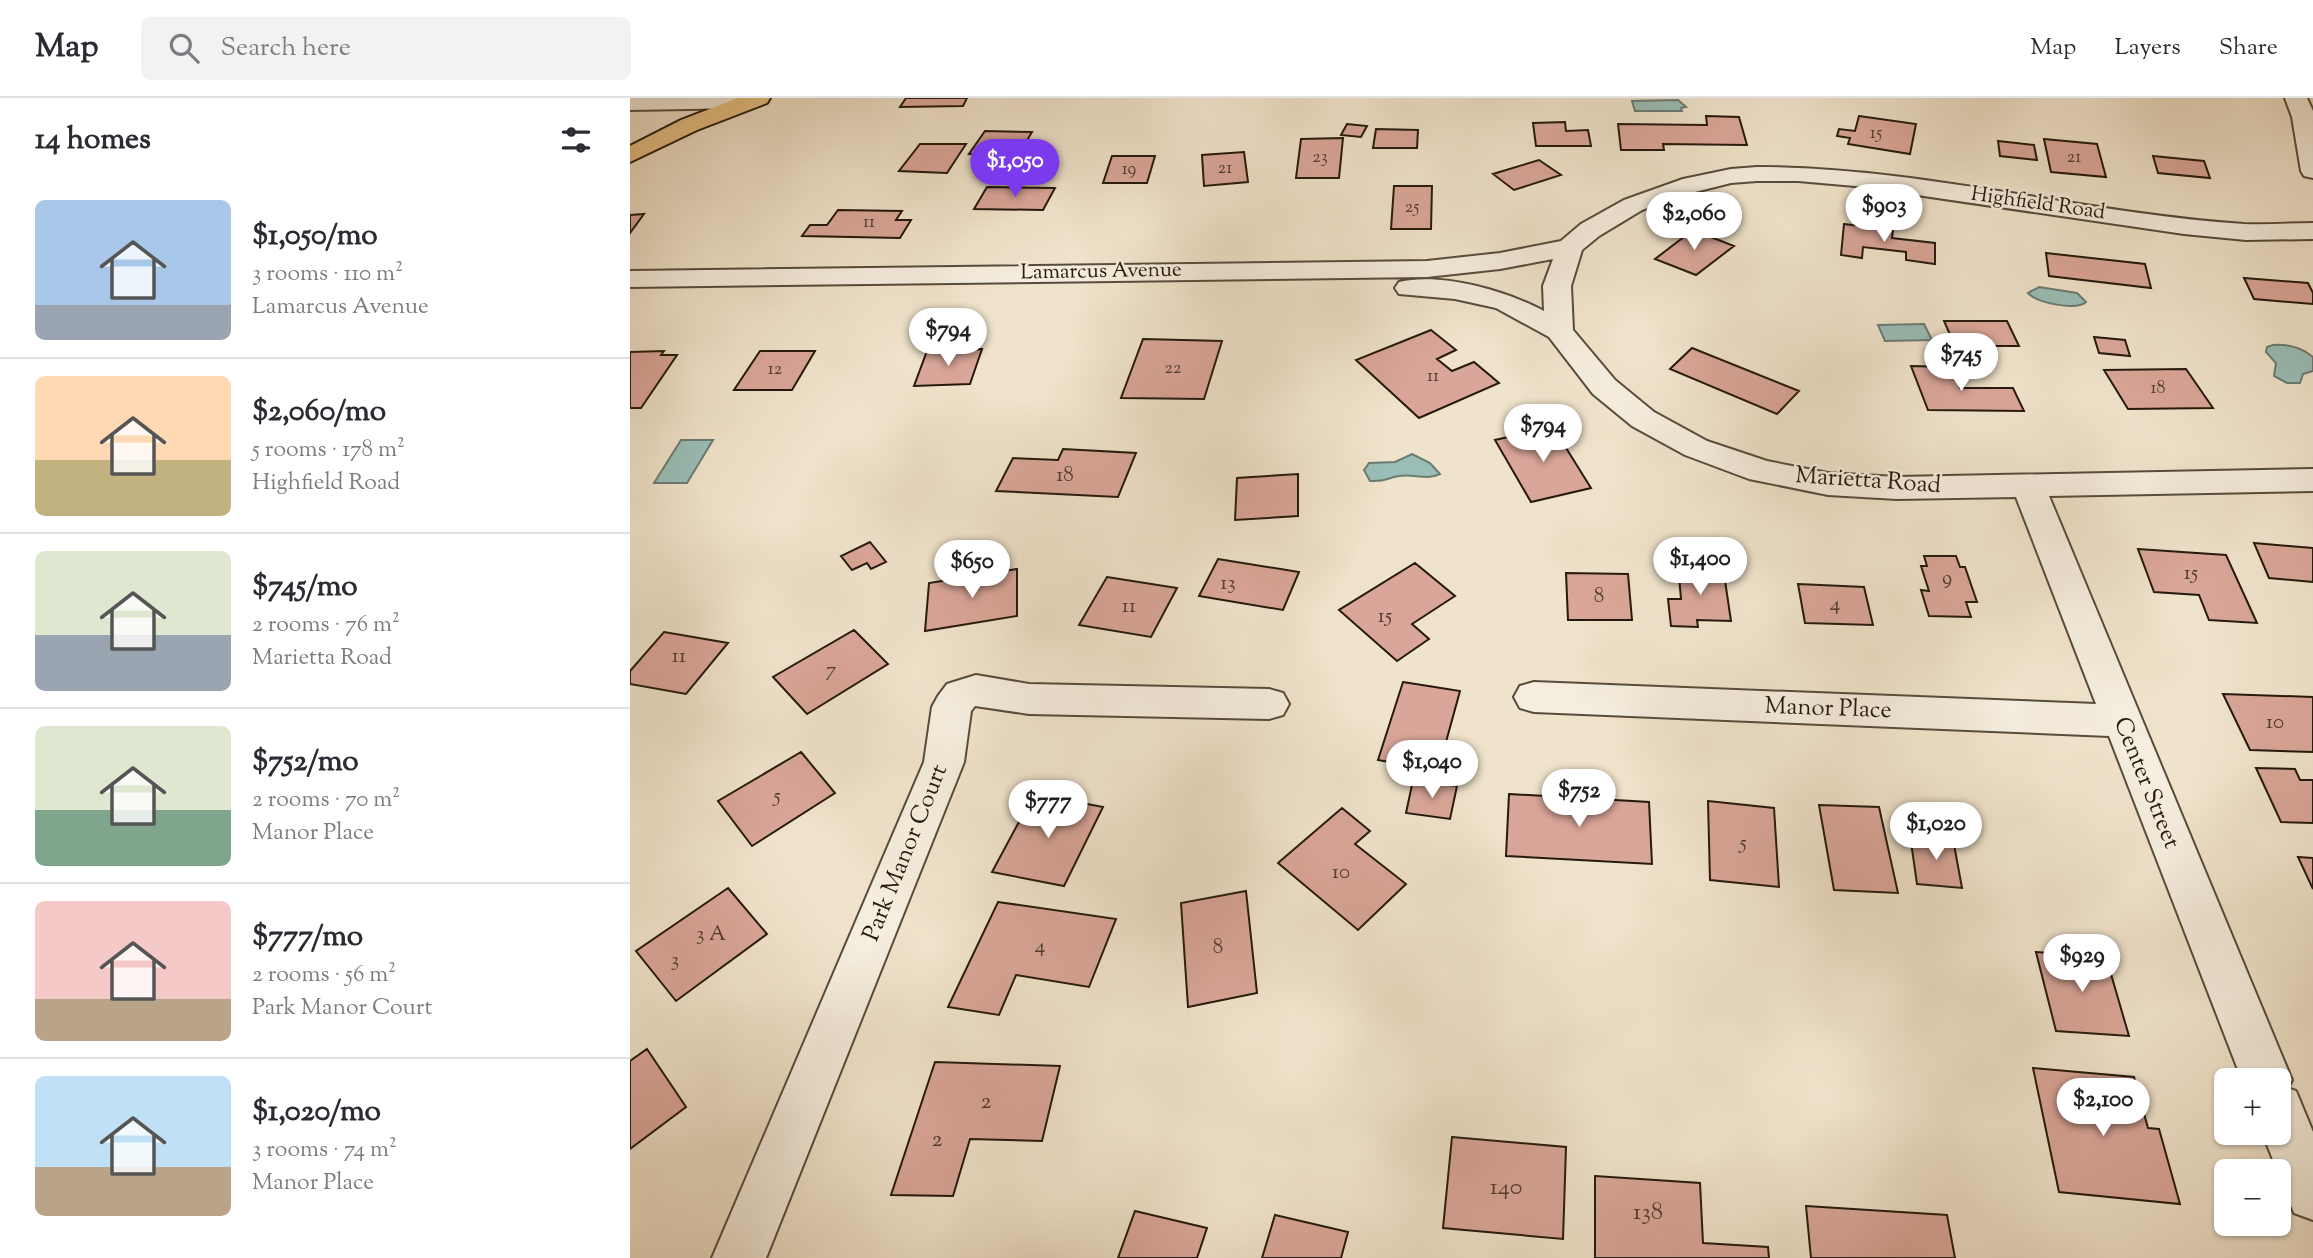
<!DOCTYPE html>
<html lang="en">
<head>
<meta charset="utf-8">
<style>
  body { margin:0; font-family:"Sorts Mill Goudy",serif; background:#f2f2f3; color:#2b2b33; height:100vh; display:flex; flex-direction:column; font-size:26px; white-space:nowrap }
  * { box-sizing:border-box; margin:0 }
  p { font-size:23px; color:#7c7c81 }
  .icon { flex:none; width:38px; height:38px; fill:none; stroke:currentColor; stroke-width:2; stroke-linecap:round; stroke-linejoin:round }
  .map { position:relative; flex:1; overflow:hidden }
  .details { display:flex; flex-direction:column; background:#fff; width:630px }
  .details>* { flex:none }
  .controls { position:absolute; left:1584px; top:970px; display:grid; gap:14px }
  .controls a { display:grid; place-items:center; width:77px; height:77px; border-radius:10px; background:#fff; box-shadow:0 2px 5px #0004; font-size:35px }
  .price { position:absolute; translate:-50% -60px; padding:0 16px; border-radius:24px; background:#fff; color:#222; font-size:23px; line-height:46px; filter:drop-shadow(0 2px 4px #0008) }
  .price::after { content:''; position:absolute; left:50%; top:42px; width:21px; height:16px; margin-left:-10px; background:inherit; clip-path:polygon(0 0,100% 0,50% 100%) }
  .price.current { background:#7c3aed; color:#fff }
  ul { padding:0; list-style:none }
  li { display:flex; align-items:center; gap:21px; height:175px; padding:0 35px }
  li+li { border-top:2px solid #e1e1e2 }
  li span { display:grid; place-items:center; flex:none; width:196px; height:140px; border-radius:10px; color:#555 }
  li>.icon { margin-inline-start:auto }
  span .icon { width:84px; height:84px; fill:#fffc; stroke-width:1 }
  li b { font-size:30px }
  h2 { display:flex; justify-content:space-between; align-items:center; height:84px; padding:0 35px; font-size:30px }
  header { display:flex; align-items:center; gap:42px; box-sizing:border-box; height:98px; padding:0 35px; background:#fff; border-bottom:2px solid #e1e1e2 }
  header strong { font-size:33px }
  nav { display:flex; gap:38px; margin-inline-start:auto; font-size:24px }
  .search { width:490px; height:63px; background:#f2f2f3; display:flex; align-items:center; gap:18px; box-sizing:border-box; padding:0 24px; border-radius:10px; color:#7c7c81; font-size:26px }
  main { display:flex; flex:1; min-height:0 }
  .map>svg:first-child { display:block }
  .water { fill:#9abeb7; stroke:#6b7c73; stroke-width:2 }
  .building { fill:#daa699; stroke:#241a0d; stroke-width:2 }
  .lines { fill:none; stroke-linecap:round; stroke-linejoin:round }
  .minor-casing { stroke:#574c3c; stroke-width:4 }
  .major-casing { stroke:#241a0d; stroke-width:4 }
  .minor { fill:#f5eddd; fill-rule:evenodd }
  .major { fill:#e8c286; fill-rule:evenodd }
  .labels { text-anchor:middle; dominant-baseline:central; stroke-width:5; stroke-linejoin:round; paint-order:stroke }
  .far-number-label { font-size:18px; fill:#523d30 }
  .far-street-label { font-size:21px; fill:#241a0d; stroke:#f5eddd }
  .number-label { font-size:21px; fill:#523d30 }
  .street-label { font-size:24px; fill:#241a0d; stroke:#f5eddd }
  .near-number-label { font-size:24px; fill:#523d30 }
</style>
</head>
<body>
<header>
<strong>Map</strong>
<div class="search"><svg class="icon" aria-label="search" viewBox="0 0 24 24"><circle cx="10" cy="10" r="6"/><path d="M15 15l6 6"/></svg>Search here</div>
<nav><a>Map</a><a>Layers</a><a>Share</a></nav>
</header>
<main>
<section class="details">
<h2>14 homes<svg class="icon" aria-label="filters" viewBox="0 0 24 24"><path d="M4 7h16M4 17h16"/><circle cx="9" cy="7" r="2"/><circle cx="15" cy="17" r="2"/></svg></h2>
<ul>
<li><span style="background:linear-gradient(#a9c7e8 75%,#9aa5b1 0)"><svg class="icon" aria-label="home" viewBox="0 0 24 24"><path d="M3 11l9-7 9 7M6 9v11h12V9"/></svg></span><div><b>$1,050/mo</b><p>3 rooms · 110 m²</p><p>Lamarcus Avenue</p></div></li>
<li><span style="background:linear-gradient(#ffd9b3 60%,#c2b280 0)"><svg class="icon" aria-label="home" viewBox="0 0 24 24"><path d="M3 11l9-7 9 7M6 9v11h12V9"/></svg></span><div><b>$2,060/mo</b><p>5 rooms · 178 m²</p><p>Highfield Road</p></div></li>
<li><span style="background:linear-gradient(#dfe7d0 60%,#9aa5b1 0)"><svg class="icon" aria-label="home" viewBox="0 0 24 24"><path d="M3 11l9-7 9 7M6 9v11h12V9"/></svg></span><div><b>$745/mo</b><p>2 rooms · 76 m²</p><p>Marietta Road</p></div></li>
<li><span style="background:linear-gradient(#dfe7d0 60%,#7fa58c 0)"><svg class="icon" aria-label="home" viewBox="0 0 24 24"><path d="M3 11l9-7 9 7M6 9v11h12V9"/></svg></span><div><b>$752/mo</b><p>2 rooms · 70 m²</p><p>Manor Place</p></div></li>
<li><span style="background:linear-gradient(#f6c9c9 70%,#b9a48a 0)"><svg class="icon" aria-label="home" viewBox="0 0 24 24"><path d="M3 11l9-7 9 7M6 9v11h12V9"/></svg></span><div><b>$777/mo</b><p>2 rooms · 56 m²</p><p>Park Manor Court</p></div></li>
<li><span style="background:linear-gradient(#bfe0f5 65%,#b9a48a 0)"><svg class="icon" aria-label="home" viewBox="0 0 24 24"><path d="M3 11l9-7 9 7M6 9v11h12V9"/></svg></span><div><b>$1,020/mo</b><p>3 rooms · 74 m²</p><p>Manor Place</p></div></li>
</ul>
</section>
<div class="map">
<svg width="1683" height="1160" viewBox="0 0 1683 1160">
  <rect width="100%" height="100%" fill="#f0e3cb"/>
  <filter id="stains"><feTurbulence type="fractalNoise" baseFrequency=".00286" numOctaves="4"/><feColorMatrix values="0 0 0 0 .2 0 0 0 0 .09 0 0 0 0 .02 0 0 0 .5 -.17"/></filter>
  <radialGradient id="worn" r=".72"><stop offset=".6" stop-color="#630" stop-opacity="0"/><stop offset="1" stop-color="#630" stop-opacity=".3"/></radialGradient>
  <path class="water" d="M1048 2 1056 9 1051 10 1052 13H1005L1002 3Z
    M1409 189 1447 195 1456 204C1446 213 1407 205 1398 195Z
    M1294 226 1302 242 1255 243 1248 227Z
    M1643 247C1658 246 1671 249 1683 259V273L1673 276 1670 285H1657L1644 278 1646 265 1636 254 1637 249Z
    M51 342H83L57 385H24Z
    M782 356 800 365 810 376C796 383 783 375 769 378 756 380 757 384 740 383L734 372 739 365 765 364Z"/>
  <path class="building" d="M276 0H337L333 8 270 9Z
    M1076 18 1109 19 1117 47 1033 46 1034 52H991L988 26 1077 27Z
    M1229 18 1286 26 1280 56 1218 46 1220 40 1207 38 1209 31 1225 33Z
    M935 24 936 33 958 32 961 48H906L903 25Z
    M717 26 737 28 731 39 711 37Z
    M746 31 788 32 787 50H743Z
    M355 33 402 34 388 57 339 56Z
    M713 40 709 80H666L671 41Z
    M1414 41 1467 46 1476 79 1421 74Z
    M1368 43 1404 47 1407 62 1370 58Z
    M290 46H336L317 75 269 73Z
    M614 54 618 84 574 88 572 57Z
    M482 58H525L517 85H473Z
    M1523 58 1574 63 1580 80 1528 75Z
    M909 62 931 77 884 92 863 76Z
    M764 88H802L801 131H761Z
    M357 89 425 90 413 112 344 111Z
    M208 112 272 113 266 122H281L270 140 172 138 180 127H197Z
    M14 116 0 135V117Z
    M1214 126 1263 132 1262 140 1305 145V166L1276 162V154L1233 149 1232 160 1211 157Z
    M1063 132 1104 148 1066 177 1025 161Z
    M1416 155 1515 166 1521 190 1419 178Z
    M1614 180 1678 185 1683 195V206L1624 201Z
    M1314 223H1377L1389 248H1325Z
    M801 232 826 252 807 261 822 273 844 264 869 285 789 320 726 262Z
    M1464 239 1495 242 1500 258 1469 255Z
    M513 241 592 243 574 301 491 300Z
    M1062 250 1169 293 1147 316 1040 271Z
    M352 251 340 286 284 288 297 253Z
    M34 253 31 257H47L11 310H0V254Z
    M130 253H185L162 292H104Z
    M1281 268 1321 269 1330 290H1383L1394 313 1298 312Z
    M1556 271 1583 310 1498 311 1474 272Z
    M923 329 961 390 901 404 865 342Z
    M433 351 506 355 488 399 366 393 383 360 428 362Z
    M668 376V418L605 422 607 380Z
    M240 444 256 464 241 471 237 465 222 472 211 458Z
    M1624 445 1683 450V484L1639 480Z
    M1508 451 1596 457 1627 525 1579 522 1569 497 1524 494Z
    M1294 458H1326L1330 469H1335L1347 504H1336L1341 519 1299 518 1291 492 1299 493 1291 468H1297Z
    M588 461 669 474 653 512 569 498Z
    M785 465 825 498 782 526 799 541 767 563 709 512Z
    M1048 467 1093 469 1101 523 1067 522 1068 529 1041 528 1038 501H1051Z
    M387 471V518L295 533 299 485Z
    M936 475 998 476 1002 522H938Z
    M477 479 547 490 521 539 449 527Z
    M1168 486 1234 489 1243 527 1175 525Z
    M224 532 258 566 177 616 143 579Z
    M34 534 98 545 56 596 0 586V573Z
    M773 584 830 593 808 673 748 662Z
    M1593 596 1683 599V654L1620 652Z
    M171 654 205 695 122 748 88 703Z
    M1626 670 1665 671 1670 682H1683V725L1651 724Z
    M783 682 827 688 820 721 776 715Z
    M404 696 473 709 434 788 362 774Z
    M879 696 1019 704 1022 766 876 758Z
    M1078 703 1144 710 1149 789 1080 782Z
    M1189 707 1249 709 1268 795 1204 792Z
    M712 710 740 733 725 746 776 786 728 832 648 765Z
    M1280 737 1323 741 1332 790 1287 786Z
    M1668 759 1683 760V791Z
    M98 790 137 836 46 903 6 853Z
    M616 793 627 895 558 909 551 805Z
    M368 804 486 821 459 889 386 877 369 917 318 909Z
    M1406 854 1476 859 1499 938 1426 933Z
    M17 951 56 1009 0 1051V963Z
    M305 964 430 968 412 1043 340 1041 323 1098 261 1097Z
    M1403 970 1504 979 1518 1030 1529 1031 1550 1106 1429 1094Z
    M822 1039 936 1049 933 1141 813 1130Z
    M965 1078 1070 1085 1073 1145 1138 1149 1139 1160H965Z
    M1176 1108 1317 1117 1325 1160H1181Z
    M505 1113 577 1130 567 1160H488Z
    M645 1117 718 1134 711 1160H632Z"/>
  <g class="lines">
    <g class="minor-casing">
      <path id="minor" d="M0 0H127L129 3 126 8 118 10 0 12Z
        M1655 0H1677L1683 13V80L1674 78 1671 73 1662 19Z
        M1127 69C1291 69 1451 115 1614 126 1637 127 1660 125 1683 125V141L1616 142 1554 136 1225 88 1168 83H1127L1101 85 1061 95 1012 112 969 138 952 152 941 188 943 232 985 282 1024 314 1077 343 1137 363 1198 375 1267 379 1683 371V393L1419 398 1662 982 1658 990 1666 993 1683 1034V1122L1664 1115 1632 1034H1648V982H1612L1479 638 904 614 890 610 884 599 890 588 904 584 1466 606 1386 399 1267 401 1198 397 1119 381 1055 357 1002 328 963 296 919 239 866 210 825 201 769 196 765 190 769 184C812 174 876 193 914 213L913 188 923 161 870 171 797 179 0 189V173L797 163 870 155 931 143 951 126 994 102 1053 81 1101 71Z
        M346 577 399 586 639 591 653 595 659 606 653 617 639 621 399 616 345 608 341 613 334 664 136 1160H82L294 664 302 609 308 598 317 586Z"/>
    </g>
    <g class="major-casing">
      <path id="major" d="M108 0H140L137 5 67 32 0 64V48L51 22Z"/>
    </g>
    <use href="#minor" class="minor"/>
    <use href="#major" class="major"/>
  </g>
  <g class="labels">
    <g class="far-number-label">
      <text x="1246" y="36">15</text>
      <text x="690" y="60">23</text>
      <text x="1444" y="60">21</text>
      <text x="595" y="71">21</text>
      <text x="499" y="72">19</text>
      <text x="782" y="110">25</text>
      <text x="239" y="125">11</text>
      <text x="543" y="271">22</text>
      <text x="145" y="272">12</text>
      <text x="803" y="279">11</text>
      <text x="1528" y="291">18</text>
    </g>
    <g class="far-street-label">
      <text transform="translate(1408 106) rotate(8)">Highfield Road</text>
      <text transform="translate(471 174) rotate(-1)">Lamarcus Avenue</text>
    </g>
    <g class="number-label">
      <text x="435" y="378">18</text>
      <text x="1561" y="476">15</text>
      <text x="1317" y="481">9</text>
      <text x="598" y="486">13</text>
      <text x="969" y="499">8</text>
      <text x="1205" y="507">4</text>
      <text x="499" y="509">11</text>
      <text x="755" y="519">15</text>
      <text x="49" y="559">11</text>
      <text x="201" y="573">7</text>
      <text x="1645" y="625">10</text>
      <text x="147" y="699">5</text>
      <text x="1113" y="746">5</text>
      <text x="711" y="775">10</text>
      <text x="81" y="837">3 A</text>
      <text x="410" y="849">4</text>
      <text x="588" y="850">8</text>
      <text x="45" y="863">3</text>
    </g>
    <g class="street-label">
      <text transform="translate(1238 383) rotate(4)">Marietta Road</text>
      <text transform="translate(1198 611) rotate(2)">Manor Place</text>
      <text transform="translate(1516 685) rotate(68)">Center Street</text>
      <text transform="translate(276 755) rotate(-68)">Park Manor Court</text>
    </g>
    <g class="near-number-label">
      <text x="356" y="1004">2</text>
      <text x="307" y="1042">2</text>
      <text x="876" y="1090">140</text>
      <text x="1018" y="1115">138</text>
    </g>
  </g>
  <rect width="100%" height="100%" filter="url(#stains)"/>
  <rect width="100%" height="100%" fill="url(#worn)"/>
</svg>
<div class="controls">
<a>+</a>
<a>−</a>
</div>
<b class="price current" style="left:385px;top:101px">$1,050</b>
<b class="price" style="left:1254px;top:146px">$903</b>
<b class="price" style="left:1064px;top:154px">$2,060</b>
<b class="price" style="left:318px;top:270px">$794</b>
<b class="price" style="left:1331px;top:295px">$745</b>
<b class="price" style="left:913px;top:366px">$794</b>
<b class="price" style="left:1070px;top:499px">$1,400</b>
<b class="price" style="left:342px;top:502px">$650</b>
<b class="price" style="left:802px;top:702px">$1,040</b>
<b class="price" style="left:949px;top:731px">$752</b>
<b class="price" style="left:418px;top:742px">$777</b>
<b class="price" style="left:1306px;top:764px">$1,020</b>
<b class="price" style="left:1452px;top:896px">$929</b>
<b class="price" style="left:1473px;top:1040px">$2,100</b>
</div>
</main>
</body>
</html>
